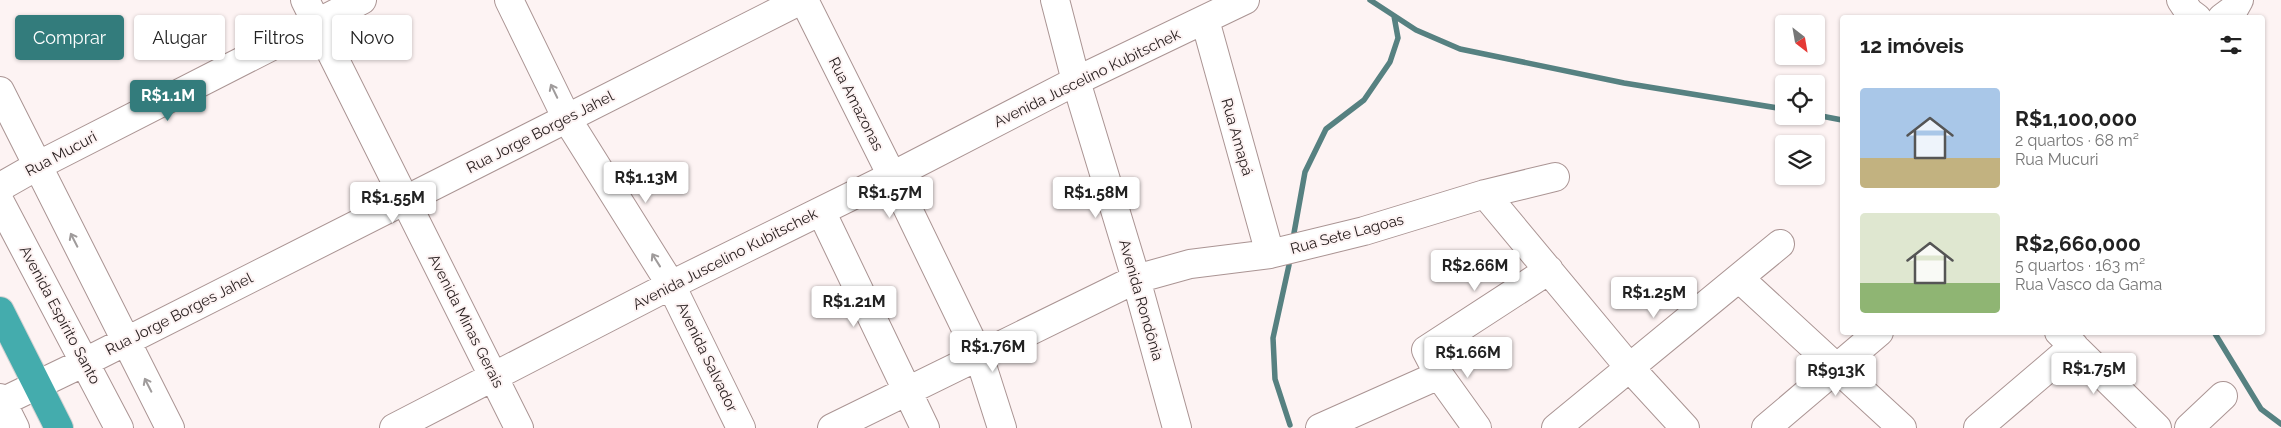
<!DOCTYPE html>
<html lang="pt">
<head>
<meta charset="utf-8">
<style>
  body { margin:0; font-family:Raleway,sans-serif; background:#f2f2f2; color:#222; height:100vh; display:flex; flex-direction:column; font-size:19px; white-space:nowrap }
  * { box-sizing:border-box; margin:0 }
  p { font-size:16px; color:#767676 }
  .icon { flex:none; width:28px; height:28px; fill:none; stroke:currentColor; stroke-width:2; stroke-linecap:round; stroke-linejoin:round }
  .map { position:relative; flex:1; overflow:hidden }
  .sheet { position:absolute; left:1840px; top:15px; width:425px; height:320px; display:flex; flex-direction:column; background:#fff; border-radius:5px; box-shadow:0 1px 4px #0004 }
  .sheet>* { flex:none }
  .banner { position:absolute; left:15px; top:15px; width:475px; height:45px; display:flex; gap:10px }
  .needle { width:32px; rotate:149deg }
  .buttons { position:absolute; left:1775px; top:15px; display:grid; gap:10px }
  .buttons a { display:grid; place-items:center; width:50px; height:50px; border-radius:5px; background:#fff; box-shadow:0 1px 4px #0004; font-size:25px }
  .price { position:absolute; translate:-50% -42px; padding:0 11px; border-radius:5px; background:#fff; color:#222; font-size:16px; line-height:32px; filter:drop-shadow(0 1px 2px #0008) }
  .price::after { content:''; position:absolute; left:50%; top:30px; width:15px; height:11px; margin-left:-8px; background:inherit; clip-path:polygon(0 0,100% 0,50% 100%) }
  .price.current { background:#337c7c; color:#fff }
  ul { padding:0; list-style:none }
  li { display:flex; align-items:center; gap:15px; height:125px; padding:0 20px }
  li span { display:grid; place-items:center; flex:none; width:140px; height:100px; border-radius:5px; color:#555 }
  li>.icon { margin-inline-start:auto }
  span .icon { width:60px; height:60px; fill:#fffc; stroke-width:1 }
  li b { font-size:21px }
  h2 { display:flex; justify-content:space-between; align-items:center; height:60px; padding:0 20px; font-size:21px }
  .pill { padding:0 18px; border-radius:5px; background:#fff; box-shadow:0 1px 4px #0004; font-size:18px; line-height:45px }
  .pill.current { background:#337c7c; color:#fff }
  .map>svg:first-child { display:block }
  .lines { fill:none; stroke-linecap:round; stroke-linejoin:round }
  .stream { stroke:#568181; stroke-width:5.5 }
  .minor-casing { stroke:#aa9493; stroke-width:30 }
  .highway-casing { stroke:#d4d3d3; stroke-width:30 }
  .minor { stroke:#fff; stroke-width:28 }
  .highway { stroke:#44acad; stroke-width:28 }
  .oneway { stroke:#9f9b9b }
  .labels { text-anchor:middle; dominant-baseline:central; stroke-width:4; stroke-linejoin:round; paint-order:stroke }
  .street-label { font-size:15px; fill:#2a2121; stroke:#fdf3f3 }
</style>
</head>
<body>
<div class="map">
<svg width="2281" height="428" viewBox="0 0 2281 428">
  <rect width="100%" height="100%" fill="#fdf3f3"/>
  <g class="lines">
    <path class="stream" d="M1370 0 1416 30 1460 49 1624 83 1784 109
      M1816 115 1842 120
      M1294 233 1305 172 1326 129 1364 100 1390 62 1398 38 1394 16
      M1289 265 1273 338 1275 379 1290 425
      M2214 332 2261 409 2281 424"/>
    <g class="minor-casing">
      <path id="minor" d="M305 0 519 428
        M509 0 567 119 671 285 741 428
        M804 0 892 176 979 356 1002 428
        M1055 0 1076 81 1136 279 1177 428
        M2181 0 2189 12 2197 18
        M2222 18 2234 9 2239 0
        M1205 20 1270 254
        M0 91 170 428
        M0 187 37 166 362 0
        M1485 194 1629 367 1685 428
        M0 202 119 428
        M821 211 925 428
        M1739 278 1902 428
        M2059 332 2157 428
        M0 398 15 428
        M0 403 85 362 801 0
        M394 428 671 285 892 176 1076 81 1245 0
        M832 428 1136 279 1190 264 1270 254 1364 231 1485 194 1555 177
        M1320 428 1439 375
        M1477 428 1439 375 1426 350 1549 270
        M1556 428 1780 244
        M1766 428 1879 332
        M1978 428 2074 346
        M2189 428 2223 396"/>
    </g>
    <g class="highway-casing">
      <path id="highway" d="M0 311 59 428"/>
    </g>
    <use href="#minor" class="minor"/>
    <use href="#highway" class="highway"/>
  </g>
  <defs><path id="oneway-shaft" d="M-6 0H5M1.5-3L5.5 0L1.5 3" fill="none" stroke-width="1.6" stroke-linecap="round" stroke-linejoin="round" transform="scale(1.25)"/></defs>
  <g class="oneway">
    <use href="#oneway-shaft" transform="translate(554 91) rotate(-116)"/>
    <use href="#oneway-shaft" transform="translate(74 240) rotate(-117)"/>
    <use href="#oneway-shaft" transform="translate(656 260) rotate(-122)"/>
    <use href="#oneway-shaft" transform="translate(148 385) rotate(-117)"/>
  </g>
  <g class="labels">
    <g class="street-label">
      <text transform="translate(1087 78) rotate(-26)">Avenida Juscelino Kubitschek</text>
      <text transform="translate(856 104) rotate(63)">Rua Amazonas</text>
      <text transform="translate(540 132) rotate(-27)">Rua Jorge Borges Jahel</text>
      <text transform="translate(1237 137) rotate(74)">Rua Amapá</text>
      <text transform="translate(61 154) rotate(-28)">Rua Mucuri</text>
      <text transform="translate(1347 234) rotate(-15)">Rua Sete Lagoas</text>
      <text transform="translate(725 259) rotate(-27)">Avenida Juscelino Kubitschek</text>
      <text transform="translate(1141 300) rotate(74)">Avenida Rondônia</text>
      <text transform="translate(179 314) rotate(-27)">Rua Jorge Borges Jahel</text>
      <text transform="translate(60 315) rotate(62)">Avenida Espírito Santo</text>
      <text transform="translate(466 321) rotate(63)">Avenida Minas Gerais</text>
      <text transform="translate(707 357) rotate(64)">Avenida Salvador</text>
    </g>
  </g>
</svg>
<div class="buttons">
<a><svg class="needle" viewBox="-14 -14 28 28"><path d="M0-13l5 13h-10z" fill="#e53935"/><path d="M0 13l5-13h-10z" fill="#767676"/></svg></a>
<a><svg class="icon" aria-label="locate" viewBox="0 0 24 24"><circle cx="12" cy="12" r="6"/><path d="M12 2v4M12 18v4M2 12h4M18 12h4"/></svg></a>
<a><svg class="icon" aria-label="layers" viewBox="0 0 24 24"><path d="M12 4l9 5-9 5-9-5zM3 14l9 5 9-5"/></svg></a>
</div>
<b class="price current" style="left:168px;top:122px">R$1.1M</b>
<b class="price" style="left:646px;top:204px">R$1.13M</b>
<b class="price" style="left:890px;top:219px">R$1.57M</b>
<b class="price" style="left:1096px;top:219px">R$1.58M</b>
<b class="price" style="left:393px;top:224px">R$1.55M</b>
<b class="price" style="left:1475px;top:292px">R$2.66M</b>
<b class="price" style="left:1654px;top:319px">R$1.25M</b>
<b class="price" style="left:854px;top:328px">R$1.21M</b>
<b class="price" style="left:993px;top:373px">R$1.76M</b>
<b class="price" style="left:1468px;top:379px">R$1.66M</b>
<b class="price" style="left:2094px;top:395px">R$1.75M</b>
<b class="price" style="left:1836px;top:397px">R$913K</b>
<div class="banner">
<a class="pill current">Comprar</a>
<a class="pill">Alugar</a>
<a class="pill">Filtros</a>
<a class="pill">Novo</a>
</div>
<section class="sheet">
<h2>12 imóveis<svg class="icon" aria-label="filters" viewBox="0 0 24 24"><path d="M4 7h16M4 17h16"/><circle cx="9" cy="7" r="2"/><circle cx="15" cy="17" r="2"/></svg></h2>
<ul>
<li><span style="background:linear-gradient(#a9c7e8 70%,#c2b280 0)"><svg class="icon" aria-label="home" viewBox="0 0 24 24"><path d="M3 11l9-7 9 7M6 9v11h12V9"/></svg></span><div><b>R$1,100,000</b><p>2 quartos · 68 m²</p><p>Rua Mucuri</p></div></li>
<li><span style="background:linear-gradient(#dfe7d0 70%,#8fb573 0)"><svg class="icon" aria-label="home" viewBox="0 0 24 24"><path d="M3 11l9-7 9 7M6 9v11h12V9"/></svg></span><div><b>R$2,660,000</b><p>5 quartos · 163 m²</p><p>Rua Vasco da Gama</p></div></li>
</ul>
</section>
</div>
</body>
</html>
